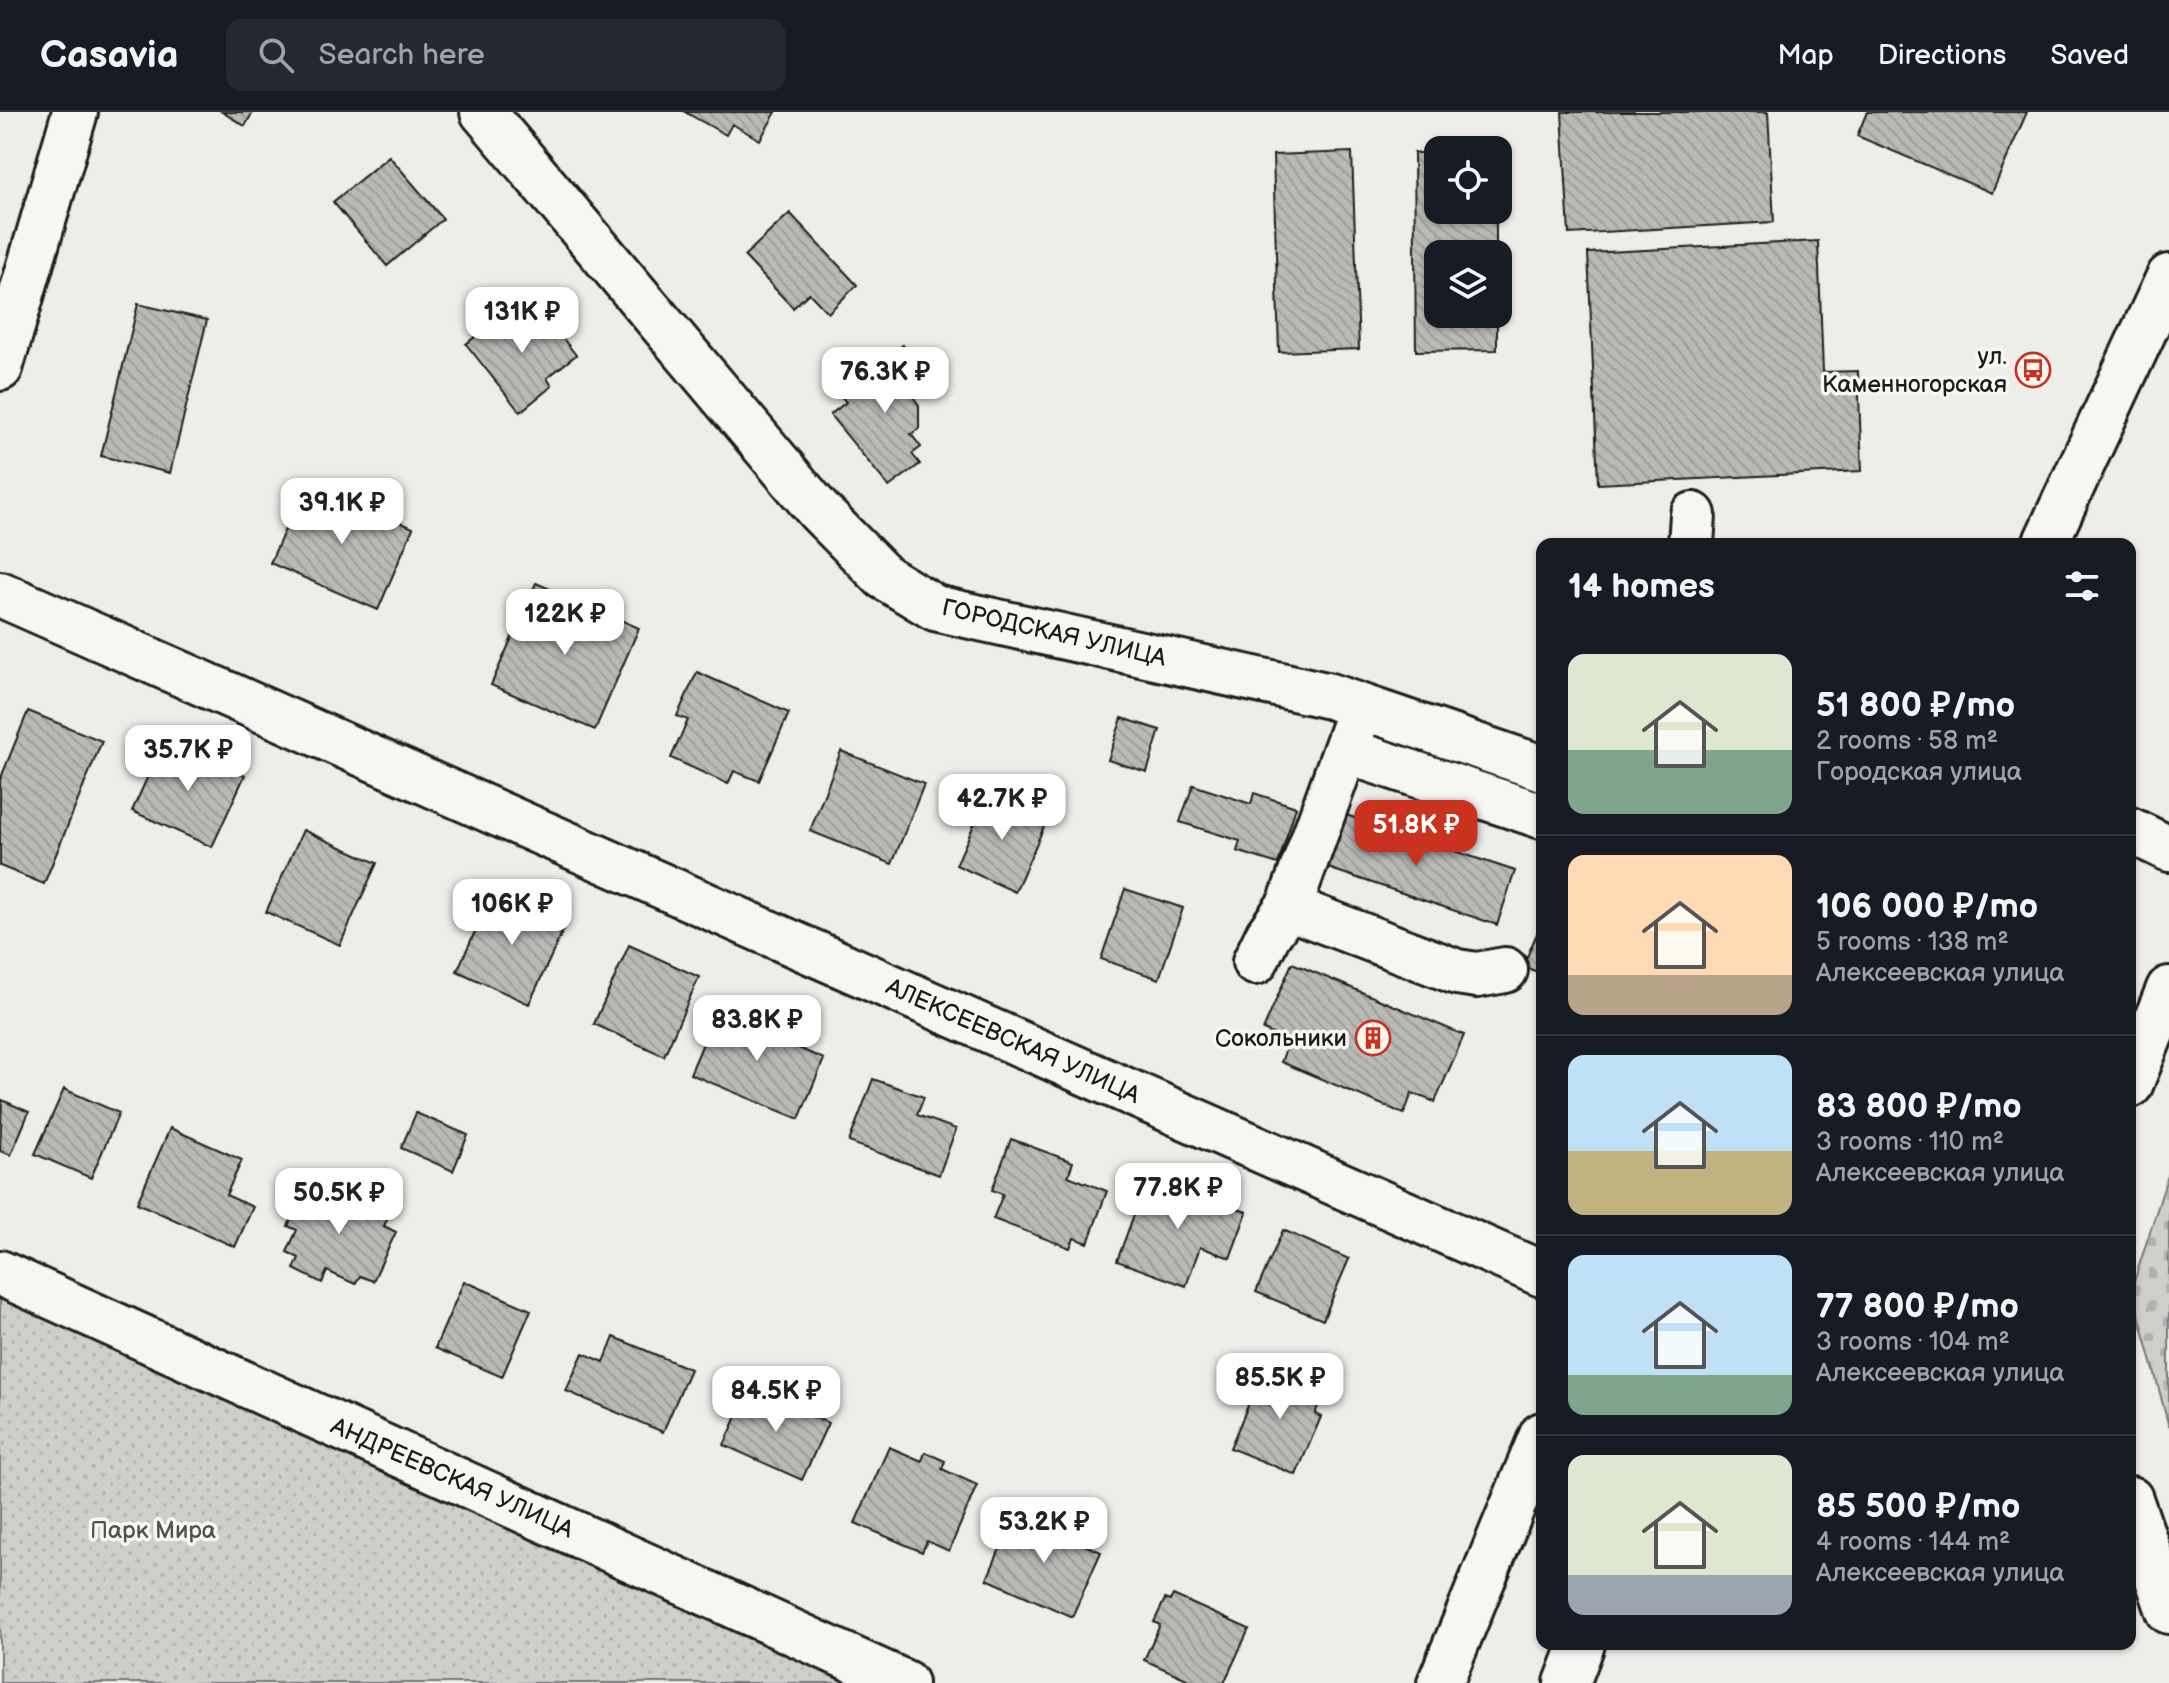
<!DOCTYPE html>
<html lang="en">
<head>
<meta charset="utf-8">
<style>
  body { margin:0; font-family:"Balsamiq Sans",sans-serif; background:#242831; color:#f1f3f6; height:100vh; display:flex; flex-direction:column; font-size:30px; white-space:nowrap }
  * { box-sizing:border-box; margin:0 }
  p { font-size:26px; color:#9ea1a6 }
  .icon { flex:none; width:44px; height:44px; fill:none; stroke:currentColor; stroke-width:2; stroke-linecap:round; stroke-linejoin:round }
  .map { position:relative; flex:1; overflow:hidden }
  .sheet { position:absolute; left:1536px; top:426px; width:600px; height:1112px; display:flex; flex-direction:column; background:#171b24; border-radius:16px; box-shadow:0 2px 6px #0004 }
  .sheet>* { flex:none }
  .tools { position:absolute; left:1424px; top:24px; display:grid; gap:16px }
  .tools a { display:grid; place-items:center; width:88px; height:88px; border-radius:16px; background:#171b24; box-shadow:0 2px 6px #0004; font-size:40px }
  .price { position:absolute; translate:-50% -68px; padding:0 18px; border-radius:16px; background:#fff; color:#222; font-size:26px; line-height:52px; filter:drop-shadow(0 2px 4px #0008) }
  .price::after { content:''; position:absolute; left:50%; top:48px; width:24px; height:18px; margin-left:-12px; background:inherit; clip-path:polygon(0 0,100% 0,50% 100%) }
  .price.on { background:#c8321e; color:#fff }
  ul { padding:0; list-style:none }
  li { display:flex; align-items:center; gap:24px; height:200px; padding:0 32px }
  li+li { border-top:2px solid #363941 }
  li span { display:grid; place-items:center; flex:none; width:224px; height:160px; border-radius:16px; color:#555 }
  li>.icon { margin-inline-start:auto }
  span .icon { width:96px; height:96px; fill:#fffc; stroke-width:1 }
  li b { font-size:34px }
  h2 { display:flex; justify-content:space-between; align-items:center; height:96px; padding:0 32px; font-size:34px }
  header { display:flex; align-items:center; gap:48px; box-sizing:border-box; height:112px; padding:0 40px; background:#171b24; border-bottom:2px solid #363941 }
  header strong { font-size:38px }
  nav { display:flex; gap:44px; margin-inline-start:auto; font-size:28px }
  .search { width:560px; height:72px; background:#242831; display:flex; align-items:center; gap:20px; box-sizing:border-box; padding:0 28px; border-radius:16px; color:#9ea1a6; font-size:30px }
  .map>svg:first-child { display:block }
  .grass { fill:url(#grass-dots); stroke:#757574; stroke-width:2 }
  .cemetery { fill:url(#cemetery-stones); stroke:#757574; stroke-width:2 }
  .building { fill:url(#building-back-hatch); stroke:#1c1c1c; stroke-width:2 }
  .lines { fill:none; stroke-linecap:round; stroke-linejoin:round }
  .minor-casing { stroke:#1c1c1c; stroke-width:50 }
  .minor { stroke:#f6f6f2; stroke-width:44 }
  .labels { text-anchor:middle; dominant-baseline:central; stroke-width:7; stroke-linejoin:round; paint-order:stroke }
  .poi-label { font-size:24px; fill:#1c1c1c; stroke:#f6f6f2; text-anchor:end }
  .street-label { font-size:24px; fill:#1c1c1c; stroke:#f6f6f2 }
  .park-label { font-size:24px; fill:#515151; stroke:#f6f6f2 }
</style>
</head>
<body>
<header>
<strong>Casavia</strong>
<div class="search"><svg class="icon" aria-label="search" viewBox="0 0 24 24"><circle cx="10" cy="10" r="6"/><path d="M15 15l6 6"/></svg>Search here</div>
<nav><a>Map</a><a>Directions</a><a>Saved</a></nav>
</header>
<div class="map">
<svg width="2169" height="1571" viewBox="0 0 2169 1571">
  <defs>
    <pattern id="grass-dots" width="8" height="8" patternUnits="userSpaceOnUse" patternTransform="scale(2)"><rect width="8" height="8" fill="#cececb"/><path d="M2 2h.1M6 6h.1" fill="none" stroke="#b0b0ae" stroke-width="1.8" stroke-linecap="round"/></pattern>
    <pattern id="cemetery-stones" width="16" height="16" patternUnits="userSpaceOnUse" patternTransform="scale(2)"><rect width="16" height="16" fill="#cececb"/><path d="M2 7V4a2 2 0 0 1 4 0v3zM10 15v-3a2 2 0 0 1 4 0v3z" fill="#b0b0ae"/></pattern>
    <pattern id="building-back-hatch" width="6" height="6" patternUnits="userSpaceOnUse" patternTransform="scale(2)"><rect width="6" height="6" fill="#b9b9b6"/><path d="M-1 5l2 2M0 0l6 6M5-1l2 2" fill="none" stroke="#9e9e9c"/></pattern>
  </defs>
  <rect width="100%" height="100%" fill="#edede9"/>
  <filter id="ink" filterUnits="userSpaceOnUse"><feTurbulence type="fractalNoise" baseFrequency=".0125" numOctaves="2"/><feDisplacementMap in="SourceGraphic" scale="16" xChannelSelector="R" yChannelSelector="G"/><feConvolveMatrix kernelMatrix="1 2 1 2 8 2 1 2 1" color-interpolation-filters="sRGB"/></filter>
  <g filter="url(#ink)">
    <path class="grass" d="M0 1182 868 1571H0Z"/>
    <path class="cemetery" d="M2169 1060V1315L2132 1176Z"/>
    <path class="building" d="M222 0H253L245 14Z
      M685 0H776L760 28 732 12 726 23Z
      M1562 0H1768L1774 110 1569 122Z
      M1867 0H2027L1992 81 1857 24Z
      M1352 40 1359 237 1279 240 1273 43Z
      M1414 41H1438V98H1496V142H1438V202H1497V238L1416 239Z
      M389 44 443 107 387 154 333 90Z
      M790 101 857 173 828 201 809 181 793 196 744 144Z
      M1818 129 1823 260 1858 259 1862 359 1598 372 1588 141Z
      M534 190 576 243 547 266 552 274 520 300 466 232 499 206 504 213Z
      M138 192 207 208 170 361 101 344Z
      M903 233 926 262 916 270 923 278 914 286 919 293V317L911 322 921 335 912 342 920 352 889 375 830 303 846 290 840 283Z
      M306 370 413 416 378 498 270 451Z
      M536 471 639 516 595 618 491 573Z
      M697 560 789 601 759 669 734 659 728 672 671 646 688 608 677 604Z
      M28 599 102 629 44 772 0 754V668Z
      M1122 606 1160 618 1147 660 1108 648Z
      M165 627 245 663 212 735 132 699Z
      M841 639 924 672 892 752 810 719Z
      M1193 673 1251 692 1254 681 1296 695 1278 752 1237 739 1240 729 1180 710Z
      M989 679 1048 706 1015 780 956 753Z
      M1334 699 1515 759 1497 813 1316 752Z
      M303 718 377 751 340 833 266 800Z
      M1125 777 1183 796 1159 867 1101 847Z
      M494 778 567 810 529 892 457 859Z
      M1542 810V862L1523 854Z
      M629 833 699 865 664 944 594 912Z
      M1292 851 1464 923 1435 990 1412 981 1404 1002 1281 950 1289 929 1263 918Z
      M744 894 770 905 763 921 824 947 799 1007 690 962 716 901 738 910Z
      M873 967 924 985 917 1003 956 1017 939 1063 849 1030Z
      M64 977 119 1001 91 1066 35 1042Z
      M2 988 29 1000 11 1043 0 1039Z
      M416 1001 468 1023 453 1059 401 1036Z
      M170 1016 242 1048 226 1083 253 1095 235 1135 137 1091Z
      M1011 1027 1073 1050 1068 1064 1107 1079 1088 1131 1074 1126 1070 1136 993 1107 1003 1082 992 1078Z
      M1148 1064 1247 1100 1230 1146 1200 1135 1186 1174 1117 1149Z
      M321 1068 390 1101 384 1114 396 1120 373 1169 360 1164 355 1172 327 1159 322 1171 294 1157 299 1146 287 1140 297 1118 288 1114 302 1086 311 1089Z
      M1283 1118 1349 1147 1323 1208 1256 1180Z
      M464 1169 531 1198 502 1265 435 1236Z
      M614 1225 690 1257 663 1320 566 1279 583 1241 604 1250Z
      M1273 1253 1325 1275 1315 1302 1321 1305 1296 1363 1230 1336 1255 1277 1262 1280Z
      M750 1276 828 1311 802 1368 724 1333Z
      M889 1335 922 1349 925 1340 945 1349 942 1357 977 1373 949 1439 927 1429 922 1440 855 1411Z
      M1015 1402 1101 1440 1072 1505 987 1467Z
      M1173 1483 1249 1517 1224 1571H1196L1144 1548 1160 1513 1154 1510 1165 1487 1170 1489Z"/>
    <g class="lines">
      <g class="minor-casing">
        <path id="minor" d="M483 0 818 398 884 465 935 496 1330 584 1542 656
          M0 256 75 0
          M1691 432 1693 403
          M2045 432 2169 165
          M0 482 1542 1162
          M1346 639 1542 704
          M2130 718 2169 737
          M1288 795 1457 860 1477 863 1505 858
          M1255 850 1268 823 1290 792 1361 595
          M2130 973 2169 877
          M0 1161 905 1571
          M2130 1387 2169 1499
          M1440 1571 1542 1323
          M1567 1571 1582 1532"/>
      </g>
      <use href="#minor" class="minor"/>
    </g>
  </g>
  <defs>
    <g id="bus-ring" transform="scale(1.8)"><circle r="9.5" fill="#f6f6f2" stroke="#c8321e" stroke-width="1.5"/><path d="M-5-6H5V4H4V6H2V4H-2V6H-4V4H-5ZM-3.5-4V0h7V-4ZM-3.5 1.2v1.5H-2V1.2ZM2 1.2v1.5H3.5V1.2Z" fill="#c8321e"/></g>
    <g id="building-ring" transform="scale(1.8)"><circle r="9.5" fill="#f6f6f2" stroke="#c8321e" stroke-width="1.5"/><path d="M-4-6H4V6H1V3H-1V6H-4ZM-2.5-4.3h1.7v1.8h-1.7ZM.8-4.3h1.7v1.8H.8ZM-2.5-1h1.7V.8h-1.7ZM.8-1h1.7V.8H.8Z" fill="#c8321e"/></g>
  </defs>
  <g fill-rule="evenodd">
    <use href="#bus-ring" x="2033" y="258"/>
    <use href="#building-ring" x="1373" y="926"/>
  </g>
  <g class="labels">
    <g class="poi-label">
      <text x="2007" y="244">ул.<tspan x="2007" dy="28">Каменногорская</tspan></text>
      <text x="1347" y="926">Сокольники</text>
    </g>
    <g class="street-label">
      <text transform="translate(1054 521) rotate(13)">ГОРОДСКАЯ УЛИЦА</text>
      <text transform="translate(1013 929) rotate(24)">АЛЕКСЕЕВСКАЯ УЛИЦА</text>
      <text transform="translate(452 1366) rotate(24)">АНДРЕЕВСКАЯ УЛИЦА</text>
    </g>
    <g class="park-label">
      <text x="153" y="1418">Парк Мира</text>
    </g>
  </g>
</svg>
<div class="tools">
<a><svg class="icon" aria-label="locate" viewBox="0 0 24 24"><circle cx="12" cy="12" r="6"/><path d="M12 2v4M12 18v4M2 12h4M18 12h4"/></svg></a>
<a><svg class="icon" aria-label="layers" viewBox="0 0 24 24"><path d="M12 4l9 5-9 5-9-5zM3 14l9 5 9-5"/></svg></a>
</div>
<b class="price" style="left:522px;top:243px">131K ₽</b>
<b class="price" style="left:885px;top:303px">76.3K ₽</b>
<b class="price" style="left:342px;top:434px">39.1K ₽</b>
<b class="price" style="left:565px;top:545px">122K ₽</b>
<b class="price" style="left:188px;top:681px">35.7K ₽</b>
<b class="price" style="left:1002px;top:730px">42.7K ₽</b>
<b class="price on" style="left:1416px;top:756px">51.8K ₽</b>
<b class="price" style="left:512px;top:835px">106K ₽</b>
<b class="price" style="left:757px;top:951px">83.8K ₽</b>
<b class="price" style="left:1178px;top:1119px">77.8K ₽</b>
<b class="price" style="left:339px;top:1124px">50.5K ₽</b>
<b class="price" style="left:1280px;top:1309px">85.5K ₽</b>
<b class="price" style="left:776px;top:1322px">84.5K ₽</b>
<b class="price" style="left:1044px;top:1453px">53.2K ₽</b>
<section class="sheet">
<h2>14 homes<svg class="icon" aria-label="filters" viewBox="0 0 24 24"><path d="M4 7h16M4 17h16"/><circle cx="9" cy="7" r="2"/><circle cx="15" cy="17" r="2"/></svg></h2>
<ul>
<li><span style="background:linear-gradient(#dfe7d0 60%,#7fa58c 0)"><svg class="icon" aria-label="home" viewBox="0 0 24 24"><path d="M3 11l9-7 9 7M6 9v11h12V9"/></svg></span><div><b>51 800 ₽/mo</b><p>2 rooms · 58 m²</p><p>Городская улица</p></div></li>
<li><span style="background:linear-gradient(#ffd9b3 75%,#b9a48a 0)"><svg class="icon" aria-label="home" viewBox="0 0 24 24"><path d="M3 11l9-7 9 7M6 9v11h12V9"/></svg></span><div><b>106 000 ₽/mo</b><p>5 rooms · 138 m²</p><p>Алексеевская улица</p></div></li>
<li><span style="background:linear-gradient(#bfe0f5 60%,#c2b280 0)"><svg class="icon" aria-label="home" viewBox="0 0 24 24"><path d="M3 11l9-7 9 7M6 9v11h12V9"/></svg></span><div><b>83 800 ₽/mo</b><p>3 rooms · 110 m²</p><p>Алексеевская улица</p></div></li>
<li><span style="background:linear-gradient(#bfe0f5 75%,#7fa58c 0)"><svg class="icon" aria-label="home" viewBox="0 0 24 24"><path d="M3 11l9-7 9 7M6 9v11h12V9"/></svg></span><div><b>77 800 ₽/mo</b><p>3 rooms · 104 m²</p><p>Алексеевская улица</p></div></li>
<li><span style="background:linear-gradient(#dfe7d0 75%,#9aa5b1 0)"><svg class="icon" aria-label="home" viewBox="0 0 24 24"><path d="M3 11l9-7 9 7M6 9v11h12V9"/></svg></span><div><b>85 500 ₽/mo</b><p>4 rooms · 144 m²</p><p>Алексеевская улица</p></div></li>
</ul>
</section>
</div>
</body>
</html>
